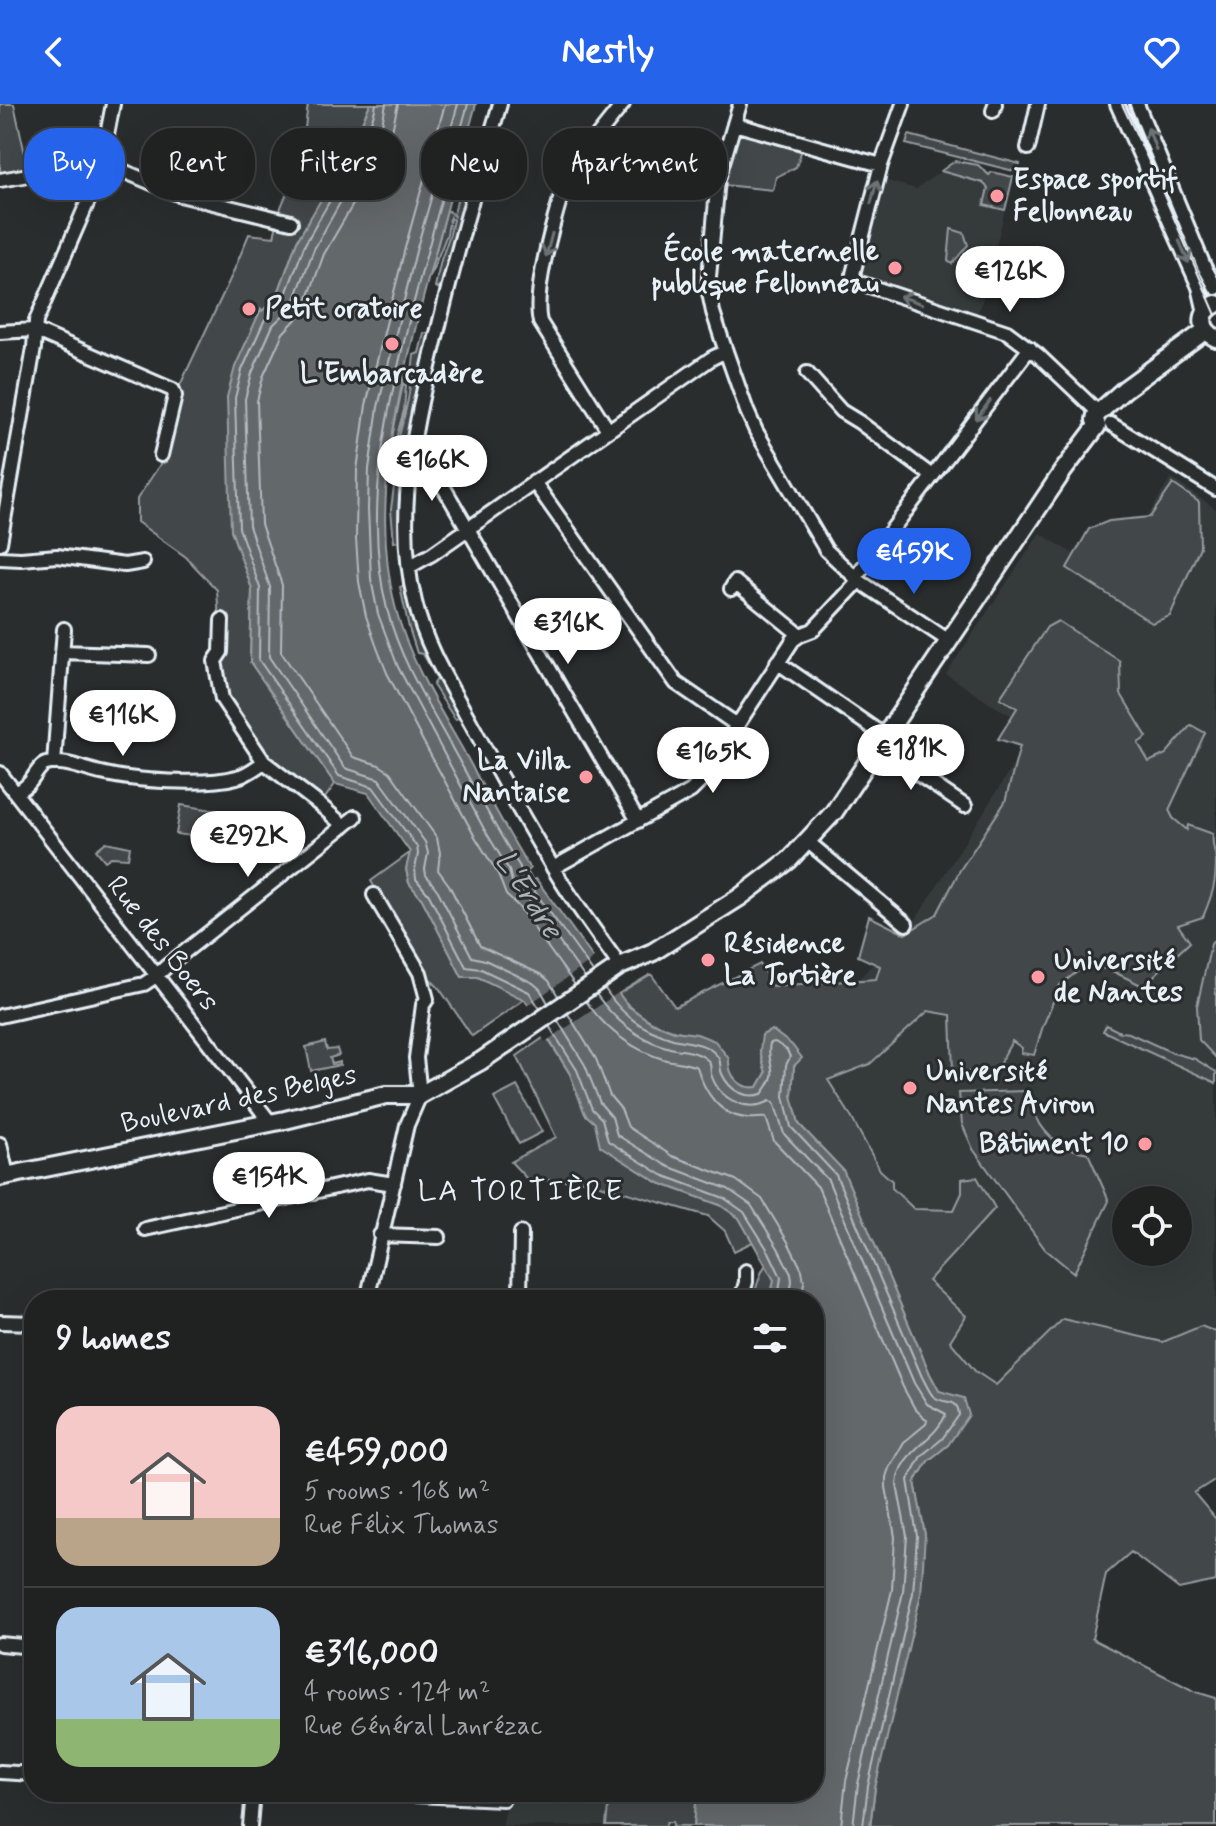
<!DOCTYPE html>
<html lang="en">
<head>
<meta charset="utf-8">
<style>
  body { margin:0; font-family:Mynerve,sans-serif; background:#2d2f2f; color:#f1f3f6; height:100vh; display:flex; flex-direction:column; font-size:30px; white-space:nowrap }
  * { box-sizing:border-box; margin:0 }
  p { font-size:26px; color:#a2a4a5 }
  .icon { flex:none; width:44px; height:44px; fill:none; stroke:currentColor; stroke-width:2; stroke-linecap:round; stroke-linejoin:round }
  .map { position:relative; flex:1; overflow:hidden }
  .panel { position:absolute; left:24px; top:1186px; width:800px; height:512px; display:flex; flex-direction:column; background:#202222; border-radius:32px; box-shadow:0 8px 32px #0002,0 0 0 2px #3d3f40 }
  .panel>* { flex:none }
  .hud { position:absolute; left:24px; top:24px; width:800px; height:72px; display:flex; gap:16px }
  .fabs { position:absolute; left:1112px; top:1082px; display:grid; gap:16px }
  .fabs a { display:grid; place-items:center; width:80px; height:80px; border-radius:50%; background:#202222; box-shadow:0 8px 32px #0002,0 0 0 2px #3d3f40; font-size:40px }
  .price { position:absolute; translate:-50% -68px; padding:0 18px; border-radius:28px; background:#fff; color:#222; font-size:26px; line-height:52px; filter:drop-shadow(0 2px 4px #0008) }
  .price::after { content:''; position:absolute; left:50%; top:48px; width:24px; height:18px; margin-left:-12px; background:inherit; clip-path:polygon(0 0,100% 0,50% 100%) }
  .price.selected { background:#2563eb; color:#fff }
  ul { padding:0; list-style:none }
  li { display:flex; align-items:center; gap:24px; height:200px; padding:0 32px }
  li+li { border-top:2px solid #3d3f40 }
  li span { display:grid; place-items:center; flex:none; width:224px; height:160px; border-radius:24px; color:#555 }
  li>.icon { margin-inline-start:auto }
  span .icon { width:96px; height:96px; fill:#fffc; stroke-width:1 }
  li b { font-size:34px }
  h2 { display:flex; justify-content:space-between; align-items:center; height:96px; padding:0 32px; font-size:34px }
  .tag { padding:0 28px; border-radius:32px; background:#202222; box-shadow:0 8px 32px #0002,0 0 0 2px #3d3f40; font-size:28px; line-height:72px }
  .tag.selected { background:#2563eb; color:#fff }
  header { display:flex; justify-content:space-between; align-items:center; height:104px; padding:0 32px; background:#2563eb; color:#fff; font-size:36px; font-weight:800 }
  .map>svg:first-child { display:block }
  .built { fill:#363a3b; fill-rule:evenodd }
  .green { fill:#424648; stroke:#959ca0; stroke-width:2 }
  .water { fill:#63686b; stroke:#989fa3; stroke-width:2 }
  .pier { fill:#2a2d2e }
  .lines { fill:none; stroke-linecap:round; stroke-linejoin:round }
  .shore { stroke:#b3bac0; stroke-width:2 }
  .minor-casing { stroke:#e8f1f8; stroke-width:18 }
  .major-casing { stroke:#e8f1f8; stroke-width:22 }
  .minor { stroke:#2a2d2e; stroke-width:12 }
  .major { stroke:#2a2d2e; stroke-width:16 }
  .tram { stroke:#e8f1f8; stroke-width:2 }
  .oneway { stroke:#6c7275 }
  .poi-dot { fill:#ff9aa2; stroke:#2a2d2e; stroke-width:3 }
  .labels { text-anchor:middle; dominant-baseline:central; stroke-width:6; stroke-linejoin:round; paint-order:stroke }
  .poi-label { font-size:28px; font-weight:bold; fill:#e8f1f8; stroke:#2a2d2e; text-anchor:start }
  .street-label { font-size:28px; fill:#e8f1f8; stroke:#2a2d2e }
  .water-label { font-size:30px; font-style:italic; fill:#acb3b9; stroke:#2a2d2e }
  .neighbourhood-label { font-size:30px; letter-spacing:2px; fill:#e8f1f8; stroke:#2a2d2e }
</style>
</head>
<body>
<header><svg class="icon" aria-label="back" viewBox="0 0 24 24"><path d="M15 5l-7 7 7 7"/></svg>Nestly<svg class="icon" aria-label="heart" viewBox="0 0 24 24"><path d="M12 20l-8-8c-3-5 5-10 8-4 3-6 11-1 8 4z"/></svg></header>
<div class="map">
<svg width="1216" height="1722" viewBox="0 0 1216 1722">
  <rect width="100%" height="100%" fill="#2a2d2e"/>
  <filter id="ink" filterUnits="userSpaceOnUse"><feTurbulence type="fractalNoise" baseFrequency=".0125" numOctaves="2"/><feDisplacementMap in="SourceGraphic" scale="16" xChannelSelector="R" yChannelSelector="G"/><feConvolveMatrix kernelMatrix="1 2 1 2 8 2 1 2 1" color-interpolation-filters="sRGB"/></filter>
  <g filter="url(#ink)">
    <path class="built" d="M941 67 983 79 988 84 984 101 1005 106 981 202 975 212 865 175 860 167 884 76 916 85Z
      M1171 374 1216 405V1228L1200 1222 1163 1239 1064 1215 996 1282 975 1267 950 1237 966 1212 928 1177 962 1089 954 1106 914 1105 892 1084V1077L880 1066 849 1009 828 976 805 930 915 817 1036 625 989 599 946 570 1040 429 1075 451 1094 422 1129 443ZM1126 1096H1178V1148H1126Z
      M508 1697 676 1708 673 1722H502Z"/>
    <path class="green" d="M0 0H14L28 64 0 69Z
      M308 0H370L360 23 321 79 330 81 297 137 276 195 262 207 231 426 252 485 250 558 335 680 320 701 264 658 218 577 221 548 217 486 186 453 137 418V395L165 353 175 292 232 171 249 130 274 133 281 103 301 56Z
      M741 28 802 45 796 63 776 73 773 86 724 81 737 30Z
      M909 31 1020 60 1018 68 906 40Z
      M477 35 481 36 440 185 435 183 441 156 450 130 461 77Z
      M955 57 978 61 989 71 992 68 1013 73 1005 106 984 101 988 84 983 79 941 67Z
      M447 106 451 109 447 130 430 173H429Z
      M951 125 964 129 968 141 952 160 948 157Z
      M424 229 429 230 419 275H414L412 269 414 251 419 249Z
      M403 280 406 281 404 306 392 349V359H388L389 348Z
      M416 280 418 281 400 365 395 361C395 335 408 309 410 281Z
      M396 367 400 369 399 437 394 438 391 405Z
      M1173 380 1199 398 1200 443 1170 512 1152 519 1067 464 1089 425 1109 417 1150 413Z
      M403 482 419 534 461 614 455 615 453 612 433 581 437 575 423 550 417 549 409 524 400 483Z
      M1058 517 1120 557 1121 590 1147 633 1138 639 1149 658 1166 650 1191 621 1205 629 1169 706 1173 714 1187 726 1188 721 1213 730C1211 740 1215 746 1216 756 1216 781 1212 791 1203 813L1178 821 1190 838 1143 882 1110 866 1086 861 1060 881 1043 922 1034 951 1021 949 1022 944 1012 937 994 970 953 967 951 911 928 907 870 960 828 976 849 1009 880 1066 892 1077V1084L914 1105 954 1106 962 1089V1075L977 1073 995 1104 928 1177 966 1212 950 1237 975 1267 996 1281 1063 1215 1163 1238 1201 1222 1216 1228V1375L1194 1389 1216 1415V1477L1179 1485 1131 1448 1106 1470 1092 1535 1196 1588 1216 1594V1722H870L875 1684 925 1431 915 1378 928 1357 948 1341 964 1295 939 1287 930 1270 843 1066 799 1020 792 992 794 962 760 947 766 969 758 983C740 986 728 972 729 955 712 931 702 933 676 927 653 921 633 908 618 890L651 870 675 903 760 860 772 882 876 875 880 862 858 852 869 812 905 830 937 810 960 766 1005 698 1020 642 998 635 1017 604 1000 594 1047 523Z
      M181 701 226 708 221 736 176 730Z
      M106 738 130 743 128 754 111 753 105 757 96 746Z
      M411 748 406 765 409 779 422 795 462 873H478L525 895 472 932 439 884 424 869 371 777Z
      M1216 834V954L1199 936 1197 902 1211 840Z
      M1106 921 1120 928 1129 929 1173 949 1195 955 1216 968V979L1103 927Z
      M546 932 570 970 585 1010 595 1019 616 1052 659 1079 720 1101 739 1114 753 1138 734 1147 725 1127 708 1112 586 1077 528 1076 511 1058 556 1033 517 952Z
      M325 938 327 946 337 945 339 951 330 954 332 960 340 958V961L311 967 306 943Z
      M517 982 542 1028 519 1040 494 994Z
      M1028 987C1032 1009 1042 1030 1063 1042 1070 1046 1080 1047 1088 1049L1109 1097 1074 1169 1045 1145 973 1045 962 1020 959 989Z
      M766 1161 774 1176 770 1196H752C757 1185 759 1168 766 1161Z
      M604 1688H697L694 1722H673V1718H667L665 1722H606L609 1694Z"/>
    <path class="water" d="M370 0H476C457 70 437 140 419 210 395 305 371 405 395 502 408 553 436 599 462 644 484 685 506 726 530 765L527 767 532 776 536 775 628 902 651 918 674 927 697 930 715 937 729 955C728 972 740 986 758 983L766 969 760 947 762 931 772 926 792 941 802 954 794 962 792 992 799 1020 843 1066 930 1270 939 1287 964 1294 969 1311 948 1341 928 1357 915 1378 925 1431 921 1490 875 1684 870 1722H694L697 1688H814V1196H770L774 1176 739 1114 720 1101 659 1079 600 1042 595 1019 585 1010 570 970 525 896 478 873H462L422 795 409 779 406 765 410 748 368 689 335 680 250 558 252 485 231 426 227 293 235 263 261 205 262 207 276 195 297 137 329 82 320 79 360 23Z"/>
    <path class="pier" d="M596 851 621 887 545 938 525 903 590 858Z"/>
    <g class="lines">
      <path class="shore" d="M376 0C372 28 350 51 334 73L336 86 305 140 283 198 265 215 242 266 235 294 239 424 260 484 259 556 339 672 373 683 417 743 418 750 415 765 416 775 429 791 466 863 481 865 529 888 540 905
        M386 0 382 20 376 31 346 74 345 90 314 145 292 203 273 221 252 269 245 295 249 422 270 483 269 553 345 664 379 675 425 738 428 749 425 765 426 771 438 787 472 853 485 856 533 879 540 885 548 899
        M398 0 392 27 359 77 355 97 324 150 303 208 283 229 263 273 257 297 261 420 282 481 281 548 353 653 379 661 390 668 437 734 440 749 438 766 449 781 480 842 542 871 549 877 558 892
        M445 0 405 144 366 301 357 366 356 435 359 478 366 512 376 541 387 569 417 626 474 731 498 770 506 791 518 802 575 881
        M458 0 416 147 378 303 369 365 368 405 371 475 378 510 398 563 484 725 509 766 512 778 519 788 527 793 585 874
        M468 0C449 68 430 136 412 205 388 302 362 405 387 505 400 557 431 605 457 653 478 690 497 727 520 763 520 774 524 780 533 785L593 868
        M605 885C616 902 630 917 650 926 657 929 666 933 673 935 690 939 707 938 718 953 722 959 719 964 722 970 730 987 745 995 762 990 783 964 765 963 770 939L775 938 787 946 790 953 786 961 784 992 791 1023 836 1071 922 1273C925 1278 929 1288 933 1292 944 1302 958 1292 959 1311L942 1335 921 1352 908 1376 917 1432 913 1489 868 1682 863 1722
        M596 890C615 917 638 936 670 944 681 947 695 946 705 954 712 959 710 963 711 970 719 996 747 1009 770 997L774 998 784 1030 828 1076 914 1279 927 1300 946 1310C935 1338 899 1346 897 1381L907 1432 903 1488 858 1680 853 1722
        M586 897C606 926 632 946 666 956 677 958 687 959 697 963 704 987 719 1012 747 1014 754 1015 760 1013 766 1014L774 1037 818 1083 903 1283 915 1305 927 1316 926 1320 904 1338 889 1364 886 1373V1383L895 1433 892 1486 846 1677 841 1722
        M568 910 596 955 610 992 621 1005 628 1023 672 1052 736 1076 762 1095 788 1138 802 1166 804 1178 801 1196
        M558 917 585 961 600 999 612 1013 617 1031 667 1062 728 1085 751 1101 778 1144 791 1170 792 1177 789 1196
        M549 922 577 966 592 1005 602 1015 608 1037 662 1071 724 1094 744 1108 769 1148 781 1173 778 1196"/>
      <g class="minor-casing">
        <path id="minor" d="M500 0C478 72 458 144 440 217 418 308 392 405 415 498 425 542 450 581 471 619 497 667 524 715 552 762 572 797 597 829 620 862
          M740 0 718 75 708 184 713 208 722 236 747 307 756 327 826 446 859 477 949 537
          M903 0 881 61 853 170 857 178 1007 228 1038 251 1099 309
          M1117 0 1199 183 1205 209
          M1137 0 1204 162 1216 184
          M993 7 995 0
          M734 20 881 61
          M1028 44 1038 0
          M570 66 599 76 644 87
          M0 76 102 58 180 91 291 118
          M0 228 34 226 173 286 175 292 161 351
          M807 269 841 307 859 318 932 372
          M1111 320 1216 385
          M608 326 540 218C532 186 557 105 567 72L575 60 623 0
          M412 349 420 350 429 358 638 717
          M534 378 676 579 737 621
          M0 439 34 244 36 217 99 72 113 0
          M0 454 21 455 57 452 125 461 143 458
          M409 463 432 450 712 254 726 247
          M855 474 1030 244
          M731 485 735 478 800 531
          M222 516 221 548 215 557 222 595 264 658 320 701 344 722
          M62 548 149 551
          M777 558 886 633
          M878 643 965 702
          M54 659 64 525
          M0 669 270 1018
          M16 690C20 686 26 683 30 678 35 672 39 662 46 660 61 655 86 666 101 669 134 677 204 682 237 673 247 671 255 664 264 658
          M807 737 906 820
          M553 764 691 687 700 678 793 536 800 531 813 526 859 477
          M0 912 144 880 156 872 168 861 355 713
          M0 1040 7 1071
          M145 1125 368 1076 394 1080
          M380 1131 439 1133
          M367 1196 407 1021 420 991 416 954 423 901 427 895 420 869 374 791
          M520 1196 521 1129
          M741 1196 746 1178V1167
          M0 1218 34 1219
          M0 1540 34 1543
          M0 1668 34 1670
          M238 1688H240
          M350 1688 503 1695
          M250 1722 253 1688"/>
      </g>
      <g class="major-casing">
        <path id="major" d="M1216 200C1199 208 1199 225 1216 234
          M1097 322 1095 316 1096 311 1125 285 1206 226
          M0 1073 285 1016 386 991H420L481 957 620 862 653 848 740 793 789 756 834 708 1063 367 1097 322"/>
      </g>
      <use href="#minor" class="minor"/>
      <use href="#major" class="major"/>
      <path class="tram" d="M1122 0 1153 66 1216 211"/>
    </g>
    <defs><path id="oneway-shaft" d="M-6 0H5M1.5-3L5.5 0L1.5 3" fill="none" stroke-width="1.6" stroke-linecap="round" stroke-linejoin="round" transform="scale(2)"/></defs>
    <g class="oneway">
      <use href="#oneway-shaft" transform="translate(1152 35) rotate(-110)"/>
      <use href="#oneway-shaft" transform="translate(874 88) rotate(-75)"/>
      <use href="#oneway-shaft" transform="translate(549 141) rotate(105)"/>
      <use href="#oneway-shaft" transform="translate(1184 148) rotate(67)"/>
      <use href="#oneway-shaft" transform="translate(911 196) rotate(-161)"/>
      <use href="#oneway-shaft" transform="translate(983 306) rotate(127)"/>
    </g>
  </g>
  <g class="poi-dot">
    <circle cx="997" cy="92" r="8"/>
    <circle cx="895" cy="164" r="8"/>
    <circle cx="249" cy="205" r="8"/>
    <circle cx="392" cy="240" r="8"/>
    <circle cx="586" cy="673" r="8"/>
    <circle cx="708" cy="856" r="8"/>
    <circle cx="1038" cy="873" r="8"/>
    <circle cx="910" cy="984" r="8"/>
    <circle cx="1145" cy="1040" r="8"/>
  </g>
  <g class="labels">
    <g class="poi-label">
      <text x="1013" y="76">Espace sportif<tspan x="1013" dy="32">Fellonneau</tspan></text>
      <text x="879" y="148" text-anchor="end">École maternelle<tspan x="879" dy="32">publique Fellonneau</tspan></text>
      <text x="265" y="205">Petit oratoire</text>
      <text x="392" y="270" text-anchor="middle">L'Embarcadère</text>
      <text x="570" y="657" text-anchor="end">La Villa<tspan x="570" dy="32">Nantaise</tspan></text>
      <text x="724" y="840">Résidence<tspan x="724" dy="32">La Tortière</tspan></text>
      <text x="1054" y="857">Université<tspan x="1054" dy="32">de Nantes</tspan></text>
      <text x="926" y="968">Université<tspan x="926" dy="32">Nantes Aviron</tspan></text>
      <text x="1129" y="1040" text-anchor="end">Bâtiment 10</text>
    </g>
    <g class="street-label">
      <text transform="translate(162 840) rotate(52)">Rue des Boers</text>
      <text transform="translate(239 996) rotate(-12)">Boulevard des Belges</text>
    </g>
    <g class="water-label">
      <text transform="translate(528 791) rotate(57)">L'Erdre</text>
    </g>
    <g class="neighbourhood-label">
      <text x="521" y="1087">LA TORTIÈRE</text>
    </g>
  </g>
</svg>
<div class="fabs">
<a><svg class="icon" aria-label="locate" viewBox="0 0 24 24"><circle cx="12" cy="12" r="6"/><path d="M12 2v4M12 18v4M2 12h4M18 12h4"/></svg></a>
</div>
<b class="price" style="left:1010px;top:210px">€126K</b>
<b class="price" style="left:432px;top:399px">€166K</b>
<b class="price selected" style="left:914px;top:492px">€459K</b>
<b class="price" style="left:568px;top:562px">€316K</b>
<b class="price" style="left:123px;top:654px">€116K</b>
<b class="price" style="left:911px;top:688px">€181K</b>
<b class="price" style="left:713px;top:691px">€165K</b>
<b class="price" style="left:248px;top:775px">€292K</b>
<b class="price" style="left:269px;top:1116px">€154K</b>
<div class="hud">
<a class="tag selected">Buy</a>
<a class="tag">Rent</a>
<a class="tag">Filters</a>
<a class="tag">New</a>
<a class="tag">Apartment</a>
</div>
<section class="panel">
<h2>9 homes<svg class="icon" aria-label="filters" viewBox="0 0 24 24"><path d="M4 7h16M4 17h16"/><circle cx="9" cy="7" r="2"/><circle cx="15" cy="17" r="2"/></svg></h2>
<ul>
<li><span style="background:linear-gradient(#f6c9c9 70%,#b9a48a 0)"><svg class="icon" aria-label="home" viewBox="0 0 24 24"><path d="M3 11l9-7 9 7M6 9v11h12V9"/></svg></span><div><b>€459,000</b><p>5 rooms · 168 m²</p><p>Rue Félix Thomas</p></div></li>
<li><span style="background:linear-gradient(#a9c7e8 70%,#8fb573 0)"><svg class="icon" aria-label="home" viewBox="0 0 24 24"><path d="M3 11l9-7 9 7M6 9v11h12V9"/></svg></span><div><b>€316,000</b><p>4 rooms · 124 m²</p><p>Rue Général Lanrézac</p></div></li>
</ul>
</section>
</div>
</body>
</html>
